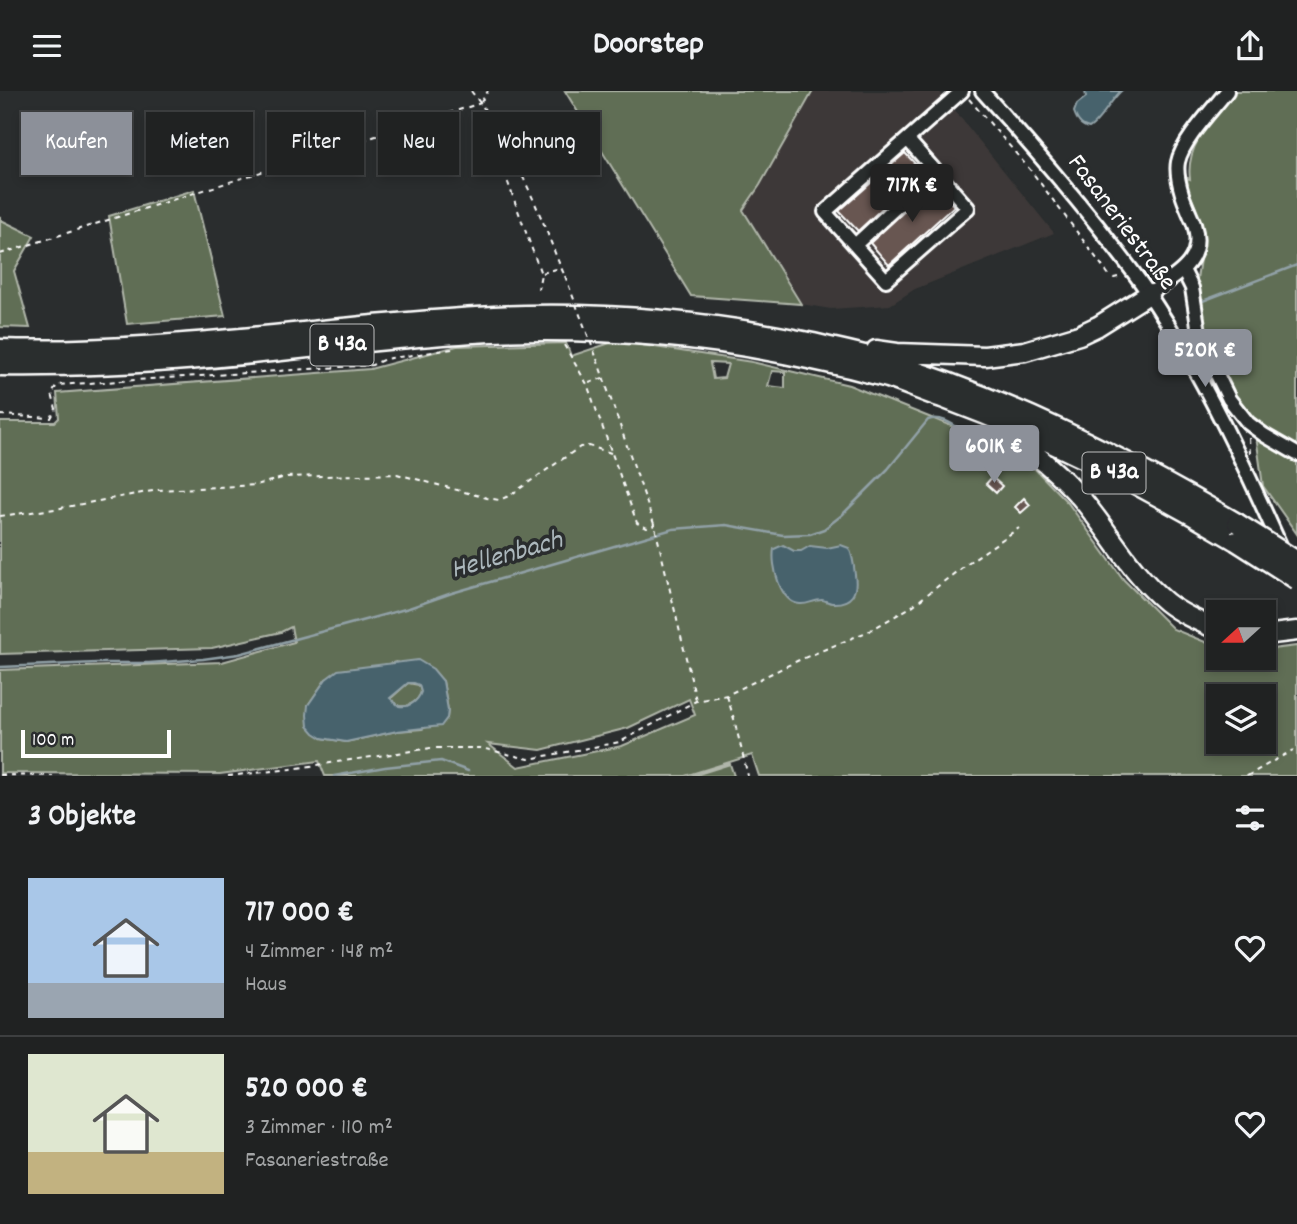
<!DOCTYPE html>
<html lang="de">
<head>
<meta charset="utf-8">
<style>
  body { margin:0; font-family:Dekko,sans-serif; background:#282a2a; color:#f1f3f6; height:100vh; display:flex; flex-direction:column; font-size:26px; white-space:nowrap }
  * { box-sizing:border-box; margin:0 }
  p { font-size:23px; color:#a2a4a5 }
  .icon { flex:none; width:38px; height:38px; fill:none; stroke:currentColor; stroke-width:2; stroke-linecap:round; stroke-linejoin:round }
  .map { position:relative; height:685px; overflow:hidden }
  .panel { display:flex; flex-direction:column; background:#202222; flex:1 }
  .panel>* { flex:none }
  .banner { position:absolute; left:21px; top:21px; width:700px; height:63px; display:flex; gap:14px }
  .needle { width:46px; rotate:249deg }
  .tools { position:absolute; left:1206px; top:509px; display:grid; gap:14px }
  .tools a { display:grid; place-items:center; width:70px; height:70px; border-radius:0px; background:#202222; box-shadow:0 4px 10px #0003,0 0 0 2px #3d3f40; font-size:35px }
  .scale { position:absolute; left:21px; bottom:18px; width:150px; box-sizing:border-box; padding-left:7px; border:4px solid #fff; border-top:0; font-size:19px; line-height:24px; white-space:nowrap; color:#fff; -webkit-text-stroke:5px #2a2d2e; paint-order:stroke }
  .price { position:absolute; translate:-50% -60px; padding:0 16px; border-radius:7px; background:#8c9099; color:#fff; font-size:23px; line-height:46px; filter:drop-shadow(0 2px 4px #0008) }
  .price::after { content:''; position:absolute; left:50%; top:42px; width:21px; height:16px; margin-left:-10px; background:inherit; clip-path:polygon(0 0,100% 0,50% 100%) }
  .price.selected { background:#222; color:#fff }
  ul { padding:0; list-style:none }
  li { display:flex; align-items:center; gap:21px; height:175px; padding:0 28px }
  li+li { border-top:2px solid #3d3f40 }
  li span { display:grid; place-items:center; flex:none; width:196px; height:140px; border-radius:0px; color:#555 }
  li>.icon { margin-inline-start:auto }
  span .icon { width:84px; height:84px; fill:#fffc; stroke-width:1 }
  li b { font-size:30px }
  h2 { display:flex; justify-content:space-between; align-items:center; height:84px; padding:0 28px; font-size:30px }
  .pill { padding:0 24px; border-radius:0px; background:#202222; box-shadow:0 4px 10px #0003,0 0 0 2px #3d3f40; font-size:24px; line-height:63px }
  .pill.selected { background:#8c9099; color:#fff }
  header { display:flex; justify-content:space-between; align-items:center; height:91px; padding:0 28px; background:#202222; font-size:32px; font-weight:800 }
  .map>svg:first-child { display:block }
  .built { fill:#3d3938 }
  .green { fill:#616e55; stroke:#b0b6aa; stroke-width:2; fill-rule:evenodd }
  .water { fill:#47626c; stroke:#91a1a7; stroke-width:2; fill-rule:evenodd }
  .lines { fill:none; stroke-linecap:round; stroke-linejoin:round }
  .stream { stroke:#91a1a7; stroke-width:2.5 }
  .building { fill:#685651; stroke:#fff; stroke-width:2 }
  .minor-casing { stroke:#fff; stroke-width:18 }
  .highway-casing { stroke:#fff; stroke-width:23 }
  .path { stroke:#fff; stroke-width:2; stroke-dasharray:5 5; stroke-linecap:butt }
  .minor { stroke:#2a2d2e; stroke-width:12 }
  .highway { stroke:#2a2d2e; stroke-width:18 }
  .highway-bridge-casing { stroke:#fff; stroke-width:23; stroke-linecap:butt }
  .path-bridge { stroke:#fff; stroke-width:2; stroke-dasharray:5 5; stroke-linecap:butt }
  .highway-bridge { stroke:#2a2d2e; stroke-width:18 }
  .labels { text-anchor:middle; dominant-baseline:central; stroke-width:7; stroke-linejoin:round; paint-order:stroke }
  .shield { fill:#2a2d2e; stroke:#bfc0c0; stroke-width:2 }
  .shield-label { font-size:24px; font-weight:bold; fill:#fff }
  .street-label { font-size:26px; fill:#fff; stroke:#2a2d2e }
  .water-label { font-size:28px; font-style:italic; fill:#acb8bd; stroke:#2a2d2e }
</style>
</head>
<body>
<header><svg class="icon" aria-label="menu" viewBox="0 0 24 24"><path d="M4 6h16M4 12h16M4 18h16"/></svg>Doorstep<svg class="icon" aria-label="share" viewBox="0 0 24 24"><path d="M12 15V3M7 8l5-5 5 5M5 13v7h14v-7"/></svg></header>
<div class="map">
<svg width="1297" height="685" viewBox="0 0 1297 685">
  <rect width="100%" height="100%" fill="#2a2d2e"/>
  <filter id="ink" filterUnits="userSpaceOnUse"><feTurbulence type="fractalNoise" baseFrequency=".0143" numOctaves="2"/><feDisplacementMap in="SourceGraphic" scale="14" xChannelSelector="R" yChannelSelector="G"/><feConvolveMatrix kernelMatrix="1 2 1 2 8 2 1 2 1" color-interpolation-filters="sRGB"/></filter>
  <g filter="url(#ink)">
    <path class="built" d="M813 0H939L1054 142 915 198 890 214 831 218 801 213 743 119 760 94Z"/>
    <path class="green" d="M565 0H813L760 94 743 119 801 213 691 205Z
      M1234 0H1297V443L1263 395 1257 352 1245 320 1216 271 1203 234 1197 188 1203 148 1196 117 1188 99 1187 87 1190 88C1185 53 1214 26 1234 0Z
      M194 99 225 225 127 233 109 125Z
      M0 125 1 129 34 145 14 180 30 237 0 236Z
      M616 250 752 271 849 294 994 352 1032 375 1068 412 1124 489 1173 538 1210 553 1218 554V567H1264V559L1297 555V685H759L752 664 685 685H325L319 670 220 683 0 682V579L222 571 294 551 291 536 281 541 212 557 0 563V331H55L59 327 57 302 370 278 457 255 566 252 571 265ZM710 272 728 273 724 287 713 288ZM772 280 785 281V297L768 295ZM396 571 443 590 448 619 447 627 422 638 397 640 346 651 322 647 308 614 326 588ZM1218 606H1264V651H1218ZM689 608 695 624 622 655 518 676 488 653 541 659 628 637Z
      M408 592 419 594 421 601C418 610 409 617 399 615L390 608Z
      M730 673 734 685H692Z"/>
    <path class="water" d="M1085 0H1121C1110 10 1100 31 1089 37 1080 35 1077 29 1074 21L1077 13 1086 6Z
      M783 454 794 460H801L810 455 827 457 841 454 849 457C853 465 854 474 855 484 858 501 852 513 832 512 829 512 825 509 822 509 814 509 807 514 800 513 780 512 771 474 774 458Z
      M418 569 433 578 443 590 448 619 447 627 441 635 397 640 346 651 322 647 314 642 308 635 307 624 308 614 326 588 338 579ZM408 592H414L419 594 421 601C418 610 409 617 399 615L390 607Z"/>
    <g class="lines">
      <path class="stream" d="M1200 211 1297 174
        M0 576 97 572H149L203 568 239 563 409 517 452 502 673 438 726 434 783 444 810 443 824 438 842 424 888 378 928 329C943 324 956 336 969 344L978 342
        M334 685 385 676 441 670 468 680"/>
    </g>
    <path class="building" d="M905 62 922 80 858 140 839 120Z
      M935 92 954 115 889 174 870 152Z
      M992 386 1002 395 996 402 986 393Z
      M1024 407 1030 414 1021 422 1015 416Z"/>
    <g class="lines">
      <g class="minor-casing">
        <path id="minor" d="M982 0C1022 44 1060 88 1097 134 1114 156 1132 178 1148 202 1203 284 1244 373 1284 463
          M908 49 968 117 886 189 825 121 962 0
          M855 154 935 80
          M1183 179 1192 197 1199 241 1202 253 1229 308 1248 332 1264 344 1297 363
          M1149 203C1175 185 1206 171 1194 133 1190 123 1185 113 1182 103 1179 93 1176 81 1178 71 1182 50 1213 18 1227 0"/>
      </g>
      <g class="highway-casing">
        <path id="highway" d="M0 258C165 263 329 233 494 225 601 220 707 229 813 252 833 257 855 261 875 267 1003 305 1122 365 1237 432
          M876 259 897 262 985 265 1025 260 1079 244 1098 235 1149 203
          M0 275C66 276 133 273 199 268 297 260 395 245 494 241 602 237 707 245 813 269 838 274 863 280 888 287 906 293 924 301 942 307 1045 345 1143 394 1236 450
          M1003 337C1030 359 1057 380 1080 406 1109 440 1131 482 1166 511 1181 523 1200 531 1218 539
          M1264 544 1297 540"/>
      </g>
      <path class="path" d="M471 0C498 34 523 83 540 124 549 144 555 165 565 185
        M969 8 1032 81 1109 184 1114 187 1122 185
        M481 11 488 0
        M506 56 498 64 541 183 538 198
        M0 163 481 12
        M542 182 560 177
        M564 254 587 293 637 432 647 437 655 434
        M597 268 655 436 696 609
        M589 292 603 287
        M0 324 51 327 56 318 52 303 57 294 372 274 385 268 453 258
        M1249 347 1250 362
        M0 425 55 418 158 399 256 394 286 386 397 383 487 407 499 409 509 405 580 356 589 355 611 362
        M727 605 734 628 748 685
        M0 684 53 685
        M228 685 291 678 431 657H481L529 668 620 651 696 610 727 604 797 570 869 540 911 516 969 471 1019 437
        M1247 685 1293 659"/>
      <use href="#minor" class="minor"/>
      <use href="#highway" class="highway"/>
      <g class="highway-bridge-casing">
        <path id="highway-bridge" d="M1237 432 1297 470
          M1236 450 1297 489"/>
      </g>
      <path class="path-bridge" d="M565 185 597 268"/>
      <use href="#highway-bridge" class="highway-bridge"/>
    </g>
  </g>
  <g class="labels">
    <g class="shield">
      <rect x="310.5" y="233.5" width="63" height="41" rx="5"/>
      <rect x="1082.5" y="361.5" width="63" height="41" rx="5"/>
    </g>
    <g class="shield-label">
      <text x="342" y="254">B 43a</text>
      <text x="1114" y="382">B 43a</text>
    </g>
    <g class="street-label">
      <text transform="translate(1121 132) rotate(53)">Fasaneriestraße</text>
    </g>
    <g class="water-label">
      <text transform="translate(507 466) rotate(-16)">Hellenbach</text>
    </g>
  </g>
</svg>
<div class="tools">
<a><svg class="needle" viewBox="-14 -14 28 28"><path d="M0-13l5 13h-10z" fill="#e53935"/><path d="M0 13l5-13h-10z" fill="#a2a4a5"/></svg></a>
<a><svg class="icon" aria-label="layers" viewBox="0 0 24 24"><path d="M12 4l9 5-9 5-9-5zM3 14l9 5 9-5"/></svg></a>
</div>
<div class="scale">100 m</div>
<b class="price selected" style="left:912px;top:133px">717K €</b>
<b class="price" style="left:1205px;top:298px">520K €</b>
<b class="price" style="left:994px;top:394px">601K €</b>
<div class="banner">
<a class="pill selected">Kaufen</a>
<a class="pill">Mieten</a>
<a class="pill">Filter</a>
<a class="pill">Neu</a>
<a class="pill">Wohnung</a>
</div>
</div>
<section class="panel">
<h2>3 Objekte<svg class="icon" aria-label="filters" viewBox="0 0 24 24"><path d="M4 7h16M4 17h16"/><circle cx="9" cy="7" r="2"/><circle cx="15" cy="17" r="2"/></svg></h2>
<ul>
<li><span style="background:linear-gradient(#a9c7e8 75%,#9aa5b1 0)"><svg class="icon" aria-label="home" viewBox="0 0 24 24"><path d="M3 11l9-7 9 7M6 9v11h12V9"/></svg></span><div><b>717 000 €</b><p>4 Zimmer · 148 m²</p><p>Haus</p></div><svg class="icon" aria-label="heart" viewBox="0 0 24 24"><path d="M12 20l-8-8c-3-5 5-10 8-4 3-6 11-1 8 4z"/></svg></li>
<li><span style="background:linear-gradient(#dfe7d0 70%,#c2b280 0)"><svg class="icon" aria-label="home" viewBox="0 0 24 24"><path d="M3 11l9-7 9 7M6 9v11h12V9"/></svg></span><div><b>520 000 €</b><p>3 Zimmer · 110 m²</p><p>Fasaneriestraße</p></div><svg class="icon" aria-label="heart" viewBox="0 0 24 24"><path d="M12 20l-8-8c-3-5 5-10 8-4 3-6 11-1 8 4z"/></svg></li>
</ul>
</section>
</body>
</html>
